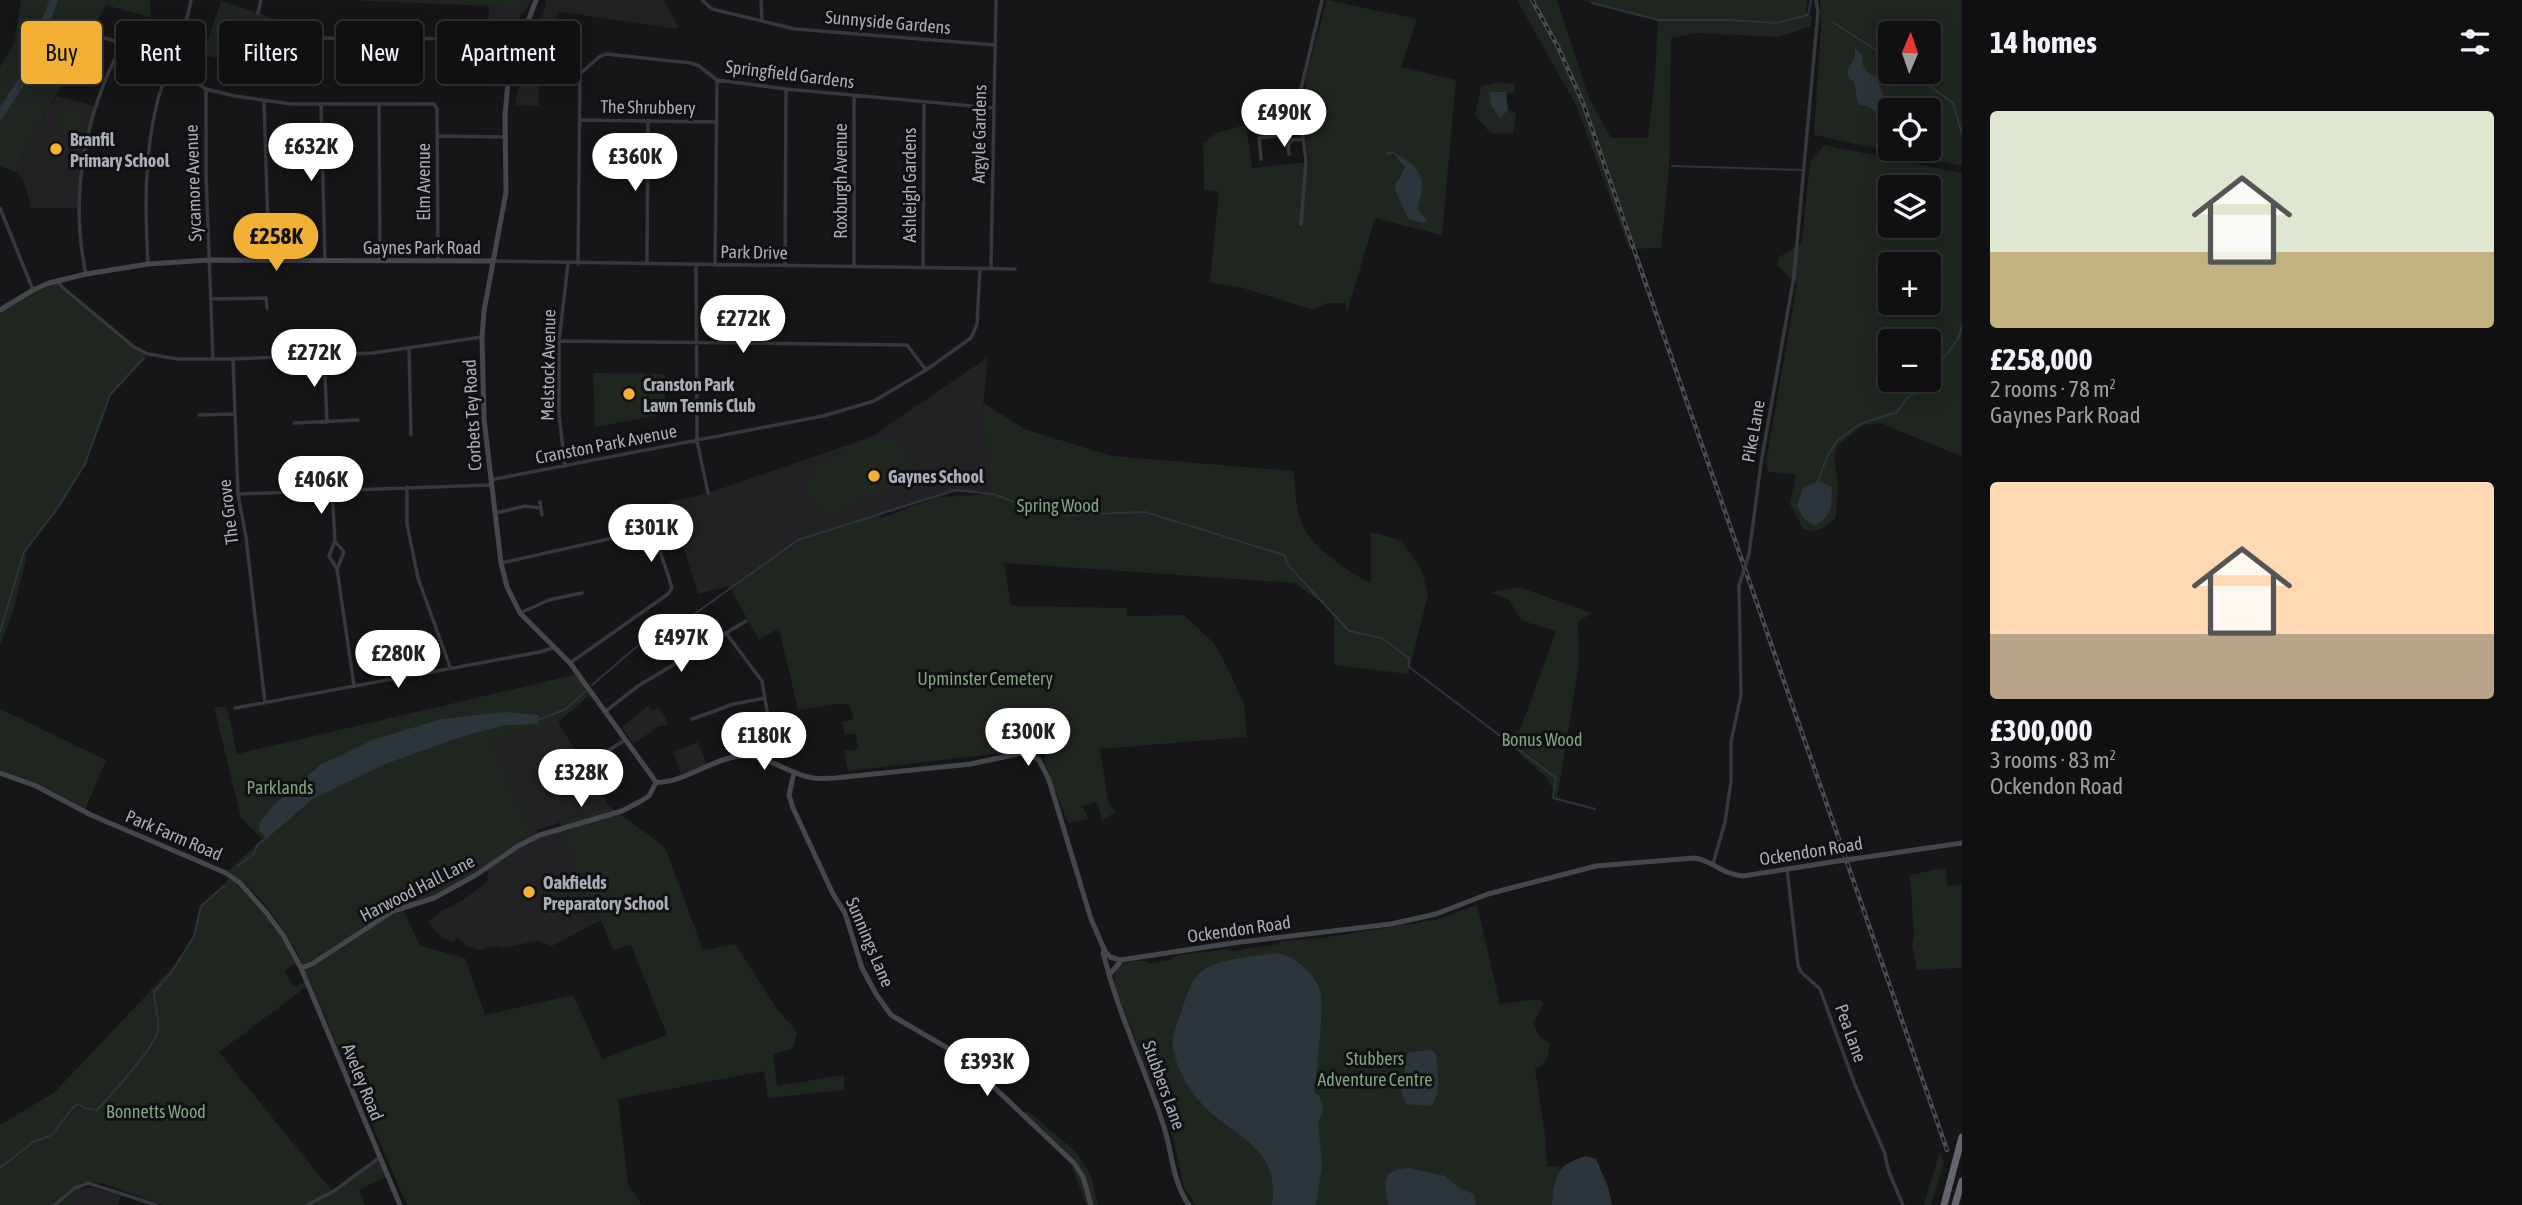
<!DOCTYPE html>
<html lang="en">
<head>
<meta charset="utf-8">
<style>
  body { margin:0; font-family:"Asap Condensed",sans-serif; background:#19191b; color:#f1f3f6; height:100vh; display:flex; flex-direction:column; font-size:26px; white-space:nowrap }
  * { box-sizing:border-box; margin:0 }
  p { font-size:23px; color:#9c9d9f }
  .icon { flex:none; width:38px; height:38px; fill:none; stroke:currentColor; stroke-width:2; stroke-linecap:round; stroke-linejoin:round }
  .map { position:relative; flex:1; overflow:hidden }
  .side { display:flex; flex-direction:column; background:#101012; width:560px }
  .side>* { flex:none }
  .banner { position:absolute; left:21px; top:21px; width:665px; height:63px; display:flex; gap:14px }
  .needle { width:46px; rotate:2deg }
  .tools { position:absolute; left:1878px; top:21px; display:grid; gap:14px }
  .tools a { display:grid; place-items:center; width:63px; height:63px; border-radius:7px; background:#101012; box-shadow:0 4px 18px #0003,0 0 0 2px #303032; font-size:35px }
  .price { position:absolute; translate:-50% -60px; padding:0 16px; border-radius:24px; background:#fff; color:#222; font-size:23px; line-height:46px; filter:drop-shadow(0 2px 4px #0008) }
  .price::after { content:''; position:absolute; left:50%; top:42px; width:21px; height:16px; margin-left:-10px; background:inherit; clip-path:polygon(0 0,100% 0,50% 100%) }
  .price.active { background:#f2b134; color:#111 }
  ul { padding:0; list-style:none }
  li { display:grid; align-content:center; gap:14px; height:371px; padding:0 28px }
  li span { display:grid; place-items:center; height:217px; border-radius:7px; color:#555 }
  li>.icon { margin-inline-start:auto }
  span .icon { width:126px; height:126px; fill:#fffc; stroke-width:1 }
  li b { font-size:30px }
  h2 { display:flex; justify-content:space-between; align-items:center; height:84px; padding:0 28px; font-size:30px }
  .chip { padding:0 24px; border-radius:7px; background:#101012; box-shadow:0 4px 18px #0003,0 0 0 2px #303032; font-size:24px; line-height:63px }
  .chip.active { background:#f2b134; color:#111 }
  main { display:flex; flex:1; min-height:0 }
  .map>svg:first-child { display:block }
  .built { fill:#222225 }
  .green { fill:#1e261f; fill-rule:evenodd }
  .water { fill:#2c353c }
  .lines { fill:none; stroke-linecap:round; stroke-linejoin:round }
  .stream { stroke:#2c353c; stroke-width:2 }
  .river { stroke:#2c353c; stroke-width:8 }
  .street { stroke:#37383d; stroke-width:3.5 }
  .secondary { stroke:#45474d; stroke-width:5 }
  .highway { stroke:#63666e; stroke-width:7 }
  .rail-casing { stroke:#4a4c52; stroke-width:4.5 }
  .rail { stroke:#111113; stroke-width:2; stroke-dasharray:5; stroke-linecap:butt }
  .street-bridge { stroke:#37383d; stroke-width:3.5 }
  .secondary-bridge { stroke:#45474d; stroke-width:5 }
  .poi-dot { fill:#f2b134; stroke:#111113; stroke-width:2.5 }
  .labels { text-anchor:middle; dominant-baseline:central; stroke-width:6; stroke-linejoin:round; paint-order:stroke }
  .street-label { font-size:18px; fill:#a8adb8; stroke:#111113 }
  .poi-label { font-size:18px; font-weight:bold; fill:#a8adb8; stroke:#111113; text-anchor:start }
  .park-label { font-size:18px; fill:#7fa381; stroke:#111113 }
</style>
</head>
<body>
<main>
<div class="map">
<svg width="1962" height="1205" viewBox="0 0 1962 1205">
  <rect width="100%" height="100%" fill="#161618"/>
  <path class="built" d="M546 0H664L678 26 677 29 560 12 543 45 538 64 523 61 530 38 544 12Z
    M489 6 523 11 514 29V35H503V25L489 24Z
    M489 42H509L503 68 506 69 503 87 484 86Z
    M522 70 538 72 539 106 515 105Z
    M56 96 95 106 84 155 79 208H31L24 181 17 173 18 163Z
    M988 357 982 420 993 494 956 492 877 516 793 547 729 586 698 594 670 502 708 493 871 437Z
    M648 706 652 711 658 707 666 718 668 725 658 727 633 744 622 727Z
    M558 722 609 806 531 832 489 741 519 732 533 733Z
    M698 742 707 765 681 774 673 752Z
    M562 829 578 883 601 920 552 946 536 941 503 948 500 946 490 947 481 950 469 947 457 937 454 942 447 940 438 934 428 922 441 911 463 900 489 880 486 867 518 846Z
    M81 1188H95L121 1196 118 1205H71L75 1190Z"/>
  <path class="green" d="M21 0H150L151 18 106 5 18 163 17 173 0 165V67L14 44Z
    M346 0H531L525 12 489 6Z
    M1327 0 1417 19 1401 67 1456 80 1442 235 1375 218 1346 316V303H1328L1313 310 1243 288 1210 282 1219 192 1204 189 1203 144 1218 132 1246 125 1252 168 1309 162 1304 127 1306 76ZM1390 152C1405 159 1422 167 1422 187 1422 195 1419 202 1418 210L1428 221H1413L1398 178 1405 167 1398 157 1390 155Z
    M1517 0H1557L1589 98 1611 138H1648L1655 76 1658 20 1580 0H1807L1806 16H1812L1811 26 1778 37 1698 33 1671 38 1669 168 1661 248 1629 249 1576 105Z
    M1820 0H1962V166L1814 135 1821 28ZM1890 33H1928V72H1890ZM1890 110H1928V149H1890Z
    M221 1 304 28 295 74 203 55Z
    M1498 82 1515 84 1514 93H1489L1500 119 1508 110 1516 113 1513 134 1490 133 1475 115 1481 86Z
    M58 109 82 111 81 131 57 130Z
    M1824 145 1962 173V457L1881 423 1864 425 1837 446 1834 458 1838 481 1836 517C1825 529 1818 533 1803 529L1790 504 1796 475 1768 472 1766 463 1797 285 1778 266V258L1802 242 1810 162ZM1890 187H1928V226H1890ZM1890 264H1928V303H1890ZM1890 341H1928V380H1890Z
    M58 281 62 287 134 347 148 354 110 395 85 464 57 509 24 552 27 556 13 611 0 646V310L33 290Z
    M593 373 665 374V414L595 427Z
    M984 403 1024 429 1112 456 1294 471C1295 491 1296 519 1309 536 1320 552 1354 576 1371 583V532L1402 541 1422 571 1428 595 1408 674 1334 665V612L1295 583 1004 563 1011 606 1127 608V616L1184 615 1215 644 1228 669 1244 704 1247 737 1100 749 1108 801 1115 812 1102 821 1097 802 1083 806 1088 819 1068 823 1043 759 1048 752 1020 751 848 771 844 751 858 749 856 734 845 735 842 722 854 719 849 704H836L798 710 779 628 759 640 729 586 793 547 870 514 880 515 881 518 939 497 992 494 982 420Z
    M879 437C904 436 922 467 899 485 887 494 869 499 855 506 849 508 842 513 835 514 813 515 799 489 812 471 821 458 863 442 879 437Z
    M1519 587 1592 613 1578 622 1579 664 1557 798 1548 779 1503 739 1520 730 1556 631 1522 621 1509 600 1490 592Z
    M578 674 592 693 558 722 533 733 519 732 490 741 531 831 536 830 538 836 434 898 403 909 420 946 465 958 485 1015 573 995 602 1059 667 1035 631 945 613 950 601 920 578 883 560 822 609 806 665 847 703 950 735 944 777 1009 797 1032 793 1048 773 1054 777 1086 844 1075V1090L768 1098 764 1071 618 1099 628 1184 642 1205H407L299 957C283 927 257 889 228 871L262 839 241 818 214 707H227L237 754Z
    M0 709 106 760 85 810 0 773Z
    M1945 868 1948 886 1962 884V968L1917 970 1912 945 1914 936 1910 875Z
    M230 876 283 935 296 964 285 970 293 987 304 982 306 987 219 1052 332 1191 355 1178 379 1158 387 1176 359 1190 365 1205H163L101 1183 88 1181 83 1182 62 1197 75 1190 71 1205H0V1125L55 1092 182 957 194 936 201 906 224 886Z
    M1477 905 1500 1004 1540 999 1544 1004 1533 1023 1539 1036 1549 1043C1550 1056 1546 1063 1535 1069L1545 1136 1547 1166 1561 1167 1554 1179 1552 1205H1196L1184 1188 1173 1137 1116 990C1110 966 1125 958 1148 962L1147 964 1170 960 1178 955 1229 949 1232 951 1279 944 1280 941 1315 939 1435 920Z
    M1016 1112H1029L1076 1152 1091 1176 1098 1205H1086L1071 1164Z
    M1940 1151 1944 1163 1931 1205H1924Z"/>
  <path class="water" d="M1855 48 1862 54C1862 66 1864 72 1876 77L1885 100 1899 106 1898 110H1890V117H1883L1867 106 1858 104 1854 82 1849 79 1847 71 1855 56Z
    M1489 92H1506L1508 110 1500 119 1491 105Z
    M1388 151C1404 156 1422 167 1422 186 1422 194 1419 202 1418 210L1428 221 1423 223 1408 219 1396 192 1395 185 1405 167 1394 154 1387 155Z
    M1818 481 1832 487C1831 508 1833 514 1815 526L1804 519 1797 506 1803 488Z
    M505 712 538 715 540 719 537 724 506 725 464 736 385 764 313 799 266 839 259 830V823L274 805 320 765 375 739 442 719Z
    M1277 953C1295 956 1319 976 1321 996 1323 1026 1316 1062 1315 1093L1319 1096 1324 1109 1318 1122 1322 1165 1316 1205H1272C1280 1146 1235 1139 1203 1105 1190 1091 1176 1068 1173 1048 1171 1038 1178 1022 1181 1012 1185 1001 1189 986 1196 977 1210 958 1254 957 1277 953Z
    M1432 1050 1436 1054C1438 1067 1441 1096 1431 1106L1406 1104 1401 1091 1407 1055 1409 1052Z
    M1586 1156 1596 1159 1608 1187 1612 1205H1552C1554 1176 1555 1165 1586 1156Z
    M1409 1168 1445 1176 1461 1189 1474 1194 1476 1205H1388C1385 1182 1380 1170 1409 1168Z"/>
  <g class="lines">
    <path class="stream" d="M1592 3 1658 20H1728L1777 23 1808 15 1811 0
      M1834 23 1890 59
      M1910 72 1953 103 1962 134
      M1672 166 1803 170
      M1929 379 1958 339 1962 326
      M1818 481 1828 455 1837 441 1860 424 1897 412 1907 398 1918 391 1928 380
      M0 632 24 552 57 509 85 464 110 395 144 358
      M592 685 642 642 679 625 798 540 955 490 993 494 1011 501 1066 515 1145 512 1284 555 1288 565 1349 631 1382 638 1409 658V667L1556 778 1553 798 1595 809
      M541 719 566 709 586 691
      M238 866 253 855 258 844 266 839
      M0 1168 33 1142 52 1135 74 1106 79 1104 84 1108 97 1110C110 1096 155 1047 158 1030 160 1017 154 1005 154 992L171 973 194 936 201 906 224 886"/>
    <path class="river" d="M0 115 23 79 54 0"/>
    <path class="street" d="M702 0 712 9 795 29 995 45
      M761 0 762 21
      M258 13 261 0
      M86 33 123 43 166 64 206 89 235 96 291 104H434L437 109 438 260
      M302 38 521 39
      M512 65 580 74 599 57 606 54 691 63 699 66 717 80 786 89 994 108
      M206 89V174L213 359
      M264 101 269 260
      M321 105 325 260
      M379 105 380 260
      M580 120 717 122
      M437 136 505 137
      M1289 154 1288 146 1292 140
      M1261 159 1259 138 1284 135 1292 140 1303 139
      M0 208 33 290
      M1301 224 1306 161 1301 120 1300 93 1322 0
      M493 261 1015 269
      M148 264C145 211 144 155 157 103 166 67 185 36 191 0
      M578 264 580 74
      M647 264 648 121
      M696 265 697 441 708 493
      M715 265 717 80
      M785 266 786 89
      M854 267V95
      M923 268 924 102
      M991 268 996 0
      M86 274C69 196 85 113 123 43
      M58 281 62 287 134 347 148 354 178 359H233L373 353 482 337
      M211 299 266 298 267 308
      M559 341 907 345 926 370
      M409 349 411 435
      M324 355 327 422
      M233 359 238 494 246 537 265 703
      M199 415 235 414
      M294 423 358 420
      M565 466 559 414V341L568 264
      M490 480 823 416 874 401 926 370 971 338 977 324 980 269
      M407 487V524L418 578 450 667
      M332 490 335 541 329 556 337 569 354 686
      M238 494 490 485
      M540 502 542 515
      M496 513 525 506 540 508
      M335 541 344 552 337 569
      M1749 554 1761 463 1794 276 1818 12 1816 0
      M501 563 649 530 654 532 672 588 668 594 570 663
      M520 613 549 600 582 593
      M726 633 762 681 772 740
      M235 708 540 652 555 647
      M606 711 638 686 746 621
      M692 719 734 704 765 698
      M592 769 590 765 592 761 625 740
      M1713 864 1725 822 1731 781V742L1741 695 1739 586
      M1787 869 1798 965 1801 972 1820 989 1855 1085 1884 1151 1889 1172 1903 1205
      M54 1205 75 1188 88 1183 156 1205
      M307 1205 334 1191 379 1158"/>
    <path class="secondary" d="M536 0 514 58 508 82 505 116 506 192 484 311 482 337 484 419 501 563 507 587 520 613 570 663 656 782
      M0 310 33 290 49 283 86 274 148 264 209 260 493 261
      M794 772 789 795 793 808 833 894 845 913 862 968 876 994 891 1015 961 1056 1074 1163 1083 1177 1091 1205
      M0 773 36 786 91 815 226 873 239 882 265 911 283 935 301 968 400 1205
      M656 782C679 785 714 758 740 756 768 754 787 774 813 778 820 779 828 778 835 778L971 764 1022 753 1028 754 1039 760 1049 780 1091 919 1105 951 1110 957 1120 960 1233 943 1391 924 1436 914 1488 894 1596 866 1694 858C1715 861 1720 874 1743 876L1838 861
      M1853 859 1962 843
      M1103 952C1117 1011 1144 1066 1163 1124 1172 1150 1172 1182 1189 1205
      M301 968 312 964 393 911 434 898 476 875 518 846 540 835 622 811 641 801 649 796 656 782
      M1109 975 1122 960"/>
    <path class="highway" d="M1944 1205 1962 1137
      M1955 1205 1962 1181"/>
    <g class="rail-casing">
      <path id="rail" d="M1532 0 1558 47 1583 103 1947 1150"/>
    </g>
    <use href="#rail" class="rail"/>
    <path class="street-bridge" d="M1739 586 1749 554"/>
    <path class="secondary-bridge" d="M1838 861 1853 859"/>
  </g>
  <g class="poi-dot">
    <circle cx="56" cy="149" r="7"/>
    <circle cx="629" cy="394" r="7"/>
    <circle cx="874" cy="476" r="7"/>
    <circle cx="529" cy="892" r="7"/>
  </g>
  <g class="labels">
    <g class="street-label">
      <text transform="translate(888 22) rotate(5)">Sunnyside Gardens</text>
      <text transform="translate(790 74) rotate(7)">Springfield Gardens</text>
      <text transform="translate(648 107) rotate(1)">The Shrubbery</text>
      <text transform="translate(979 134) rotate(-89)">Argyle Gardens</text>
      <text transform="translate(840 181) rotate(-90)">Roxburgh Avenue</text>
      <text transform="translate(423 182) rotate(-90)">Elm Avenue</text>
      <text transform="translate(193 183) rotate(-92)">Sycamore Avenue</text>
      <text transform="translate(909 185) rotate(-90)">Ashleigh Gardens</text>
      <text x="422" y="247">Gaynes Park Road</text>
      <text transform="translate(754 252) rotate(1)">Park Drive</text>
      <text transform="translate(548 365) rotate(-89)">Melstock Avenue</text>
      <text transform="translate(472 415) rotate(-93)">Corbets Tey Road</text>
      <text transform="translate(1753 431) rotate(-80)">Pike Lane</text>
      <text transform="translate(606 444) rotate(-11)">Cranston Park Avenue</text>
      <text transform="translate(228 512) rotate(-97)">The Grove</text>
      <text transform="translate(174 835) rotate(23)">Park Farm Road</text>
      <text transform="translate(1811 851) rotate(-9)">Ockendon Road</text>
      <text transform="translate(417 888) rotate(-27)">Harwood Hall Lane</text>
      <text transform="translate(1239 929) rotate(-8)">Ockendon Road</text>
      <text transform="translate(870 942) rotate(67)">Sunnings Lane</text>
      <text transform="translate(1851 1033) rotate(70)">Pea Lane</text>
      <text transform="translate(363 1082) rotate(68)">Aveley Road</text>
      <text transform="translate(1164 1085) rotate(70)">Stubbers Lane</text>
    </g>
    <g class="poi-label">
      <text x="70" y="139">Branfil<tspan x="70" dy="21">Primary School</tspan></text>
      <text x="643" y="384">Cranston Park<tspan x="643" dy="21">Lawn Tennis Club</tspan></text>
      <text x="888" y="476">Gaynes School</text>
      <text x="543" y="882">Oakfields<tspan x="543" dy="21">Preparatory School</tspan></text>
    </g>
    <g class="park-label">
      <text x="1058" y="505">Spring Wood</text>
      <text x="985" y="678">Upminster Cemetery</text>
      <text x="1542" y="739">Bonus Wood</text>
      <text x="280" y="787">Parklands</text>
      <text x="1375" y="1058">Stubbers<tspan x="1375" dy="21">Adventure Centre</tspan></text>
      <text x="156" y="1111">Bonnetts Wood</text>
    </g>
  </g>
</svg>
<div class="tools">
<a><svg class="needle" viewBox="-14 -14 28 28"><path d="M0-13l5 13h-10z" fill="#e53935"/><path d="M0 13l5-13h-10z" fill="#9c9d9f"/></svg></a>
<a><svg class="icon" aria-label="locate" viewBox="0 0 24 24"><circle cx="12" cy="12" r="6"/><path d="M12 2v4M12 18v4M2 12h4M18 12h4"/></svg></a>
<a><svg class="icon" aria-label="layers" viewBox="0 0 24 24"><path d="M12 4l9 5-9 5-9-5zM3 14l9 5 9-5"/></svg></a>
<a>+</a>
<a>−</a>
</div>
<b class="price" style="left:1284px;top:149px">£490K</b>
<b class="price" style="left:311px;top:183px">£632K</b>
<b class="price" style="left:635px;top:193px">£360K</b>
<b class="price active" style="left:276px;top:273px">£258K</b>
<b class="price" style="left:743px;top:355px">£272K</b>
<b class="price" style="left:314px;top:389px">£272K</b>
<b class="price" style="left:321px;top:516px">£406K</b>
<b class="price" style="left:651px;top:564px">£301K</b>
<b class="price" style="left:681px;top:674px">£497K</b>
<b class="price" style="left:398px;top:690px">£280K</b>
<b class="price" style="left:1028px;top:768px">£300K</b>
<b class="price" style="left:764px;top:772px">£180K</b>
<b class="price" style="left:581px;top:809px">£328K</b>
<b class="price" style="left:987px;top:1098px">£393K</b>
<div class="banner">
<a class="chip active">Buy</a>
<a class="chip">Rent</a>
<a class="chip">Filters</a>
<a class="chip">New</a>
<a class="chip">Apartment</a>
</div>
</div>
<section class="side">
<h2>14 homes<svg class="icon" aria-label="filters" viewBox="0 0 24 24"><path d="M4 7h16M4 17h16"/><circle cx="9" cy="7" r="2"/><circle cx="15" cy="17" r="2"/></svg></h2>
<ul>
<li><span style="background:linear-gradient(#dfe7d0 65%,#c2b280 0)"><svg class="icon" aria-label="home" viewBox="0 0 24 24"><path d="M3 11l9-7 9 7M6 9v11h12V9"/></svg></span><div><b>£258,000</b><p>2 rooms · 78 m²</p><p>Gaynes Park Road</p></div></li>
<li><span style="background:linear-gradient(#ffd9b3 70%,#b9a48a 0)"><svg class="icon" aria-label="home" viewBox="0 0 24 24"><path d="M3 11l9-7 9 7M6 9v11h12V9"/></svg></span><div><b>£300,000</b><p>3 rooms · 83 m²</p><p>Ockendon Road</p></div></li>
</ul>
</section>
</main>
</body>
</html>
